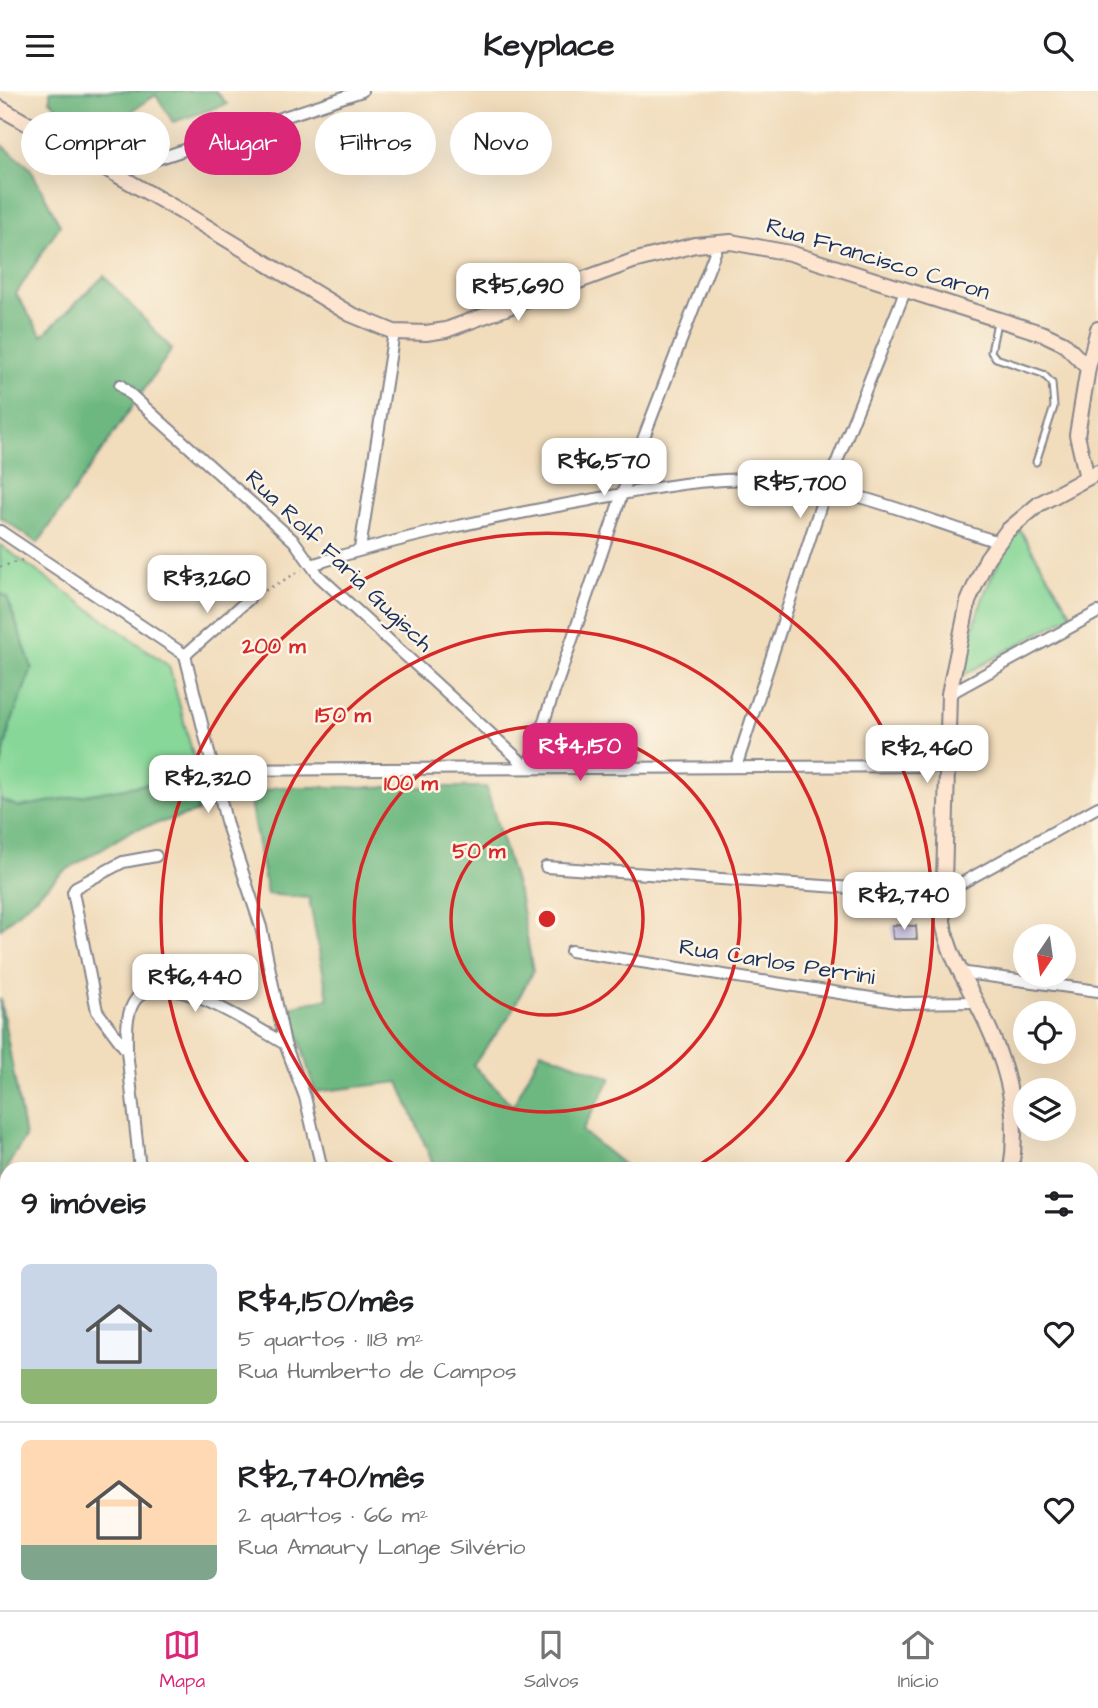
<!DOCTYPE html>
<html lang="pt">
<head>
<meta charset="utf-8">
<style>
  body { margin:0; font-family:"Architects Daughter",sans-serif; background:#f2f2f2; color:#202124; height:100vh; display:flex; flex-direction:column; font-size:26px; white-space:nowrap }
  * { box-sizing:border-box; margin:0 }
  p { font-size:23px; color:#757577 }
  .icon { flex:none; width:38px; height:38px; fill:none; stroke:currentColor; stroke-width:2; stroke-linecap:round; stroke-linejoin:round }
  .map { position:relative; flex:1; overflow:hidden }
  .panel { position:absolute; left:0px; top:1071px; width:1099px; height:448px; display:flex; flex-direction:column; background:#fff; border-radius:21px 21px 0 0; box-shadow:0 7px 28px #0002 }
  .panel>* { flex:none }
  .banner { position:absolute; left:21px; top:21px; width:700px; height:63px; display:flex; gap:14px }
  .needle { width:46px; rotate:193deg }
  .fabs { position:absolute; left:1013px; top:833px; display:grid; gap:14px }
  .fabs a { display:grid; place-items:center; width:63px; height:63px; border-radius:50%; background:#fff; box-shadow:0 7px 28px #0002; font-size:35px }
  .price { position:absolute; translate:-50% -60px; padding:0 16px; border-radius:14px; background:#fff; color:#222; font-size:23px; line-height:46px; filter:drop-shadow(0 2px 4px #0008) }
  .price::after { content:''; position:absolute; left:50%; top:42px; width:21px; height:16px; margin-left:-10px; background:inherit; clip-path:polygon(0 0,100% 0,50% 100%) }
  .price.current { background:#db2777; color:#fff }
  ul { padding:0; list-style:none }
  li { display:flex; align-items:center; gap:21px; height:175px; padding:0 21px }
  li+li { border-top:2px solid #e0e0e0 }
  li span { display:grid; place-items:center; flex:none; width:196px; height:140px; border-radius:10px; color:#555 }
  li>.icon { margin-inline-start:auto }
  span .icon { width:84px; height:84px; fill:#fffc; stroke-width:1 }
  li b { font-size:30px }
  h2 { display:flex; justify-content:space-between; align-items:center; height:84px; padding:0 21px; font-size:30px }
  .pill { padding:0 24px; border-radius:32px; background:#fff; box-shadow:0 7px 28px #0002; font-size:24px; line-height:63px }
  .pill.current { background:#db2777; color:#fff }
  header { display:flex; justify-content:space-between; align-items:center; height:91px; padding:0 21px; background:#fff; font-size:32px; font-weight:700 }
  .tabs { display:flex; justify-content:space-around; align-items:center; height:98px; border-top:2px solid #e0e0e0; background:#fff; font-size:19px; color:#757577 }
  .tabs a { display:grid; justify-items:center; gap:4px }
  .tabs .current { color:#db2777 }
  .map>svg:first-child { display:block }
  .green { fill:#87d798; stroke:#51837b; stroke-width:2 }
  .forest { fill:#6db880; stroke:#44746f; stroke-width:2 }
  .building { fill:#b6addb }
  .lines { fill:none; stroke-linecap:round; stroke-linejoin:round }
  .lane-casing { stroke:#86868c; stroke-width:9 }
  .street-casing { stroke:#86868c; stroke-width:14 }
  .secondary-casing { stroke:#86868c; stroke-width:18 }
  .path { stroke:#86868c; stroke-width:2.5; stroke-dasharray:2 5; stroke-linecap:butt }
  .lane { stroke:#fff; stroke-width:5 }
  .street { stroke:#fff; stroke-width:10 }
  .secondary { stroke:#fde5d0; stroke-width:14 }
  .ring { fill:none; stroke:#d62828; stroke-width:3.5 }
  .labels { text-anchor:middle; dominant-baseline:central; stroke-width:5; stroke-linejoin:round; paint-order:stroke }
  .street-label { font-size:23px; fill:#1b2f5e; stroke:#fcf5e5 }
  .centre { fill:#d62828; stroke:#fcf5e5; stroke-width:3.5 }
  .ring-label { font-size:21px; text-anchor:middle; font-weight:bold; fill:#d62828; stroke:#fcf5e5; stroke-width:5; stroke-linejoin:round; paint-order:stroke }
</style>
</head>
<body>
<header><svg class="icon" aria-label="menu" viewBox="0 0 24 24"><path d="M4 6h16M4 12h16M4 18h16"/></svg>Keyplace<svg class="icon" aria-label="search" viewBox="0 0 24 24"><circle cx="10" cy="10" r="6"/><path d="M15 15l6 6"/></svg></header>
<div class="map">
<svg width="1098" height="1519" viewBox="0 0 1098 1519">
  <rect width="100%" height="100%" fill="#fcf5e5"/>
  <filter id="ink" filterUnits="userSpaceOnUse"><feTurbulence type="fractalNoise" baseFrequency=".0143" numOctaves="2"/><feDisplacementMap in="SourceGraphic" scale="14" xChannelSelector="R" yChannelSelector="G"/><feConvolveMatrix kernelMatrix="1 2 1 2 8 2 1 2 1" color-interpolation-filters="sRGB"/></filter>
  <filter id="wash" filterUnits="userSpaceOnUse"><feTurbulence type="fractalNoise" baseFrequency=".00686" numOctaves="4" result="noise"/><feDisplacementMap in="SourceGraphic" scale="28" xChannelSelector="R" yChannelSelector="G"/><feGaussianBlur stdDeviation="1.57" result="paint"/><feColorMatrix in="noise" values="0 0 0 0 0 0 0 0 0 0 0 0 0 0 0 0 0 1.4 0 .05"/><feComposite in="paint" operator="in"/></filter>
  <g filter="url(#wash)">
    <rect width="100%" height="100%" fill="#f1dcbb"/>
    <path class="green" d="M1020 439 1072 524 960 586C974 533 985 483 1020 439Z
      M0 454 169 575 207 716 0 771Z
      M255 1512H346L345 1519H255Z"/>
    <path class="forest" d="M50 0H216L227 13 173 31 156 4 90 48 50 9Z
      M0 52 30 77 60 134 16 203 42 245 104 185 172 258 38 452 0 426Z
      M0 502 7 506 32 577 10 635 0 679Z
      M187 686 198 721 133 739 63 781 0 838V708L19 716Z
      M277 696H486L520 808 533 880 508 927 473 974 513 1015 541 960 611 987 582 1040 629 1078H435L399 991 315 1001 290 916 328 907 309 807 267 803 249 705Z
      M0 907 25 1046 0 1088Z"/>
    <g id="blocks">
      <path class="building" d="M892 834 916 835 917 848H893Z"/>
    </g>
  </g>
  <g filter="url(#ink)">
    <use href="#blocks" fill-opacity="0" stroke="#86868c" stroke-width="2"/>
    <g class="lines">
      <g class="lane-casing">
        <path id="lane" d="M997 231 991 261 996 267 1043 283 1052 292 1054 316 1036 371"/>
      </g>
      <g class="street-casing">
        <path id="street" d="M115 82 362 0
          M120 294 294 450 319 485 528 677 622 403 719 151
          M0 440 185 564 227 734 261 836 285 953 305 1006 322 1078
          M360 458 394 241
          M311 474C403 445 495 426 590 409 656 397 722 382 789 391 856 399 933 431 998 451
          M185 564 249 508
          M949 603 1098 521
          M736 676 826 398 906 198
          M214 679 945 675
          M546 776 942 803 1098 716
          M571 860 903 912 976 911
          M959 881 1098 900
          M127 960C127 944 125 922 136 908 163 873 256 937 285 953
          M140 1078 127 960 97 920 73 801 76 796 123 771 156 765
          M1092 1093 1098 1091
          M5 1156 7 1161
          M1092 1181 1098 1179
          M0 1435 7 1443
          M1092 1457H1098
          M62 1512 67 1519
          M658 1512 671 1519
          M97 1519 109 1512
          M123 1519 125 1512
          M817 1519 844 1512
          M953 1519 954 1512"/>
      </g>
      <g class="secondary-casing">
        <path id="secondary" d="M0 17 182 121 350 223 394 241 426 242 446 239 633 170 695 154 731 151 790 162 1044 243 1063 252 1088 277
          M1087 387 1077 344 1088 277 1098 238
          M1011 1078C1021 1019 1005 966 977 913 963 885 948 862 943 830L949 603 968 511 987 467 1007 440 1039 413 1098 381
          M713 1519 717 1512"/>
      </g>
      <path class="path" d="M0 476 23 469
        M259 503 302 479"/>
      <use href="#lane" class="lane"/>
      <use href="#street" class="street"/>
      <use href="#secondary" class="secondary"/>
    </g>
  </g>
  <g class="ring">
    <circle cx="547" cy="828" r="96"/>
    <circle cx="547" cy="828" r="193"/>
    <path d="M400 1077A289 289 0 1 1 694 1077"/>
    <path d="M251 1076A386 386 0 1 1 843 1076"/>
  </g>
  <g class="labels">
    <g class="street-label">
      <text transform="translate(878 168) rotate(17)">Rua Francisco Caron</text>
      <text transform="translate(339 470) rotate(44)">Rua Rolf Faria Gugisch</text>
      <text transform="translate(777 871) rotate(9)">Rua Carlos Perrini</text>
    </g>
  </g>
  <circle cx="547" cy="828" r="10" class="centre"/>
  <g class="ring-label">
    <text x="274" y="562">200 m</text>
    <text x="343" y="631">150 m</text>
    <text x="411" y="699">100 m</text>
    <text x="479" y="767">50 m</text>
  </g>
</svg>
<div class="fabs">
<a><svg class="needle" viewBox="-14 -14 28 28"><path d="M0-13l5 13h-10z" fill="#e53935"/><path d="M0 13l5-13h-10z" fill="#757577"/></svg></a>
<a><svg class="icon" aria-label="locate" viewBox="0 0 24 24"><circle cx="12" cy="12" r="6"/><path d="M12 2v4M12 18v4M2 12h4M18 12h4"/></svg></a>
<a><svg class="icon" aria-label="layers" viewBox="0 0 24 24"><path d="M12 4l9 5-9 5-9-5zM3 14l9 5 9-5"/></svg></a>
</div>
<b class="price" style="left:518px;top:232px">R$5,690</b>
<b class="price" style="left:604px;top:407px">R$6,570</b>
<b class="price" style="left:800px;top:429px">R$5,700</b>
<b class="price" style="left:207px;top:524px">R$3,260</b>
<b class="price current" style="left:580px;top:692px">R$4,150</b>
<b class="price" style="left:927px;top:694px">R$2,460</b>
<b class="price" style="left:208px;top:724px">R$2,320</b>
<b class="price" style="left:904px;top:841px">R$2,740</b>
<b class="price" style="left:195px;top:923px">R$6,440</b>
<div class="banner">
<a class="pill">Comprar</a>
<a class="pill current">Alugar</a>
<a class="pill">Filtros</a>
<a class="pill">Novo</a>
</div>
<section class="panel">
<h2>9 imóveis<svg class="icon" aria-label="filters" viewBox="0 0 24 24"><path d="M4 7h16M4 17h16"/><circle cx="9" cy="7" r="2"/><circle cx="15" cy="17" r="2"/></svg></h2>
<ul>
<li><span style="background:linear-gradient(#c9d6e8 75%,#8fb573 0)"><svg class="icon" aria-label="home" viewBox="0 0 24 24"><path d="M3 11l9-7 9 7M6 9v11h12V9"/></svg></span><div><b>R$4,150/mês</b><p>5 quartos · 118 m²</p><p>Rua Humberto de Campos</p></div><svg class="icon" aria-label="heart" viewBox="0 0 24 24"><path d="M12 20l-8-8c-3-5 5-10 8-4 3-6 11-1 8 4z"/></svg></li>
<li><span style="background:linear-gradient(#ffd9b3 75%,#7fa58c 0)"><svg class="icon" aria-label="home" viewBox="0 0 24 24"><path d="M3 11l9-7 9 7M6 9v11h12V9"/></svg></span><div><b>R$2,740/mês</b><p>2 quartos · 66 m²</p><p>Rua Amaury Lange Silvério</p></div><svg class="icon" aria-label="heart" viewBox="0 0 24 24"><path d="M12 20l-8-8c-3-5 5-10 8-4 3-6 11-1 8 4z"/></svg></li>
</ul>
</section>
</div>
<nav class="tabs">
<a class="current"><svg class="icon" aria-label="map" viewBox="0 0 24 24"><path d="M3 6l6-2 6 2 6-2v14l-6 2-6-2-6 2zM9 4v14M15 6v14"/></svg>Mapa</a>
<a><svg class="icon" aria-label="saved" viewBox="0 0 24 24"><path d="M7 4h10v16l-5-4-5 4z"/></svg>Salvos</a>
<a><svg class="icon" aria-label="home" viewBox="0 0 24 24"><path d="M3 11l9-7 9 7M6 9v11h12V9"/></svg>Início</a>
</nav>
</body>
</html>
